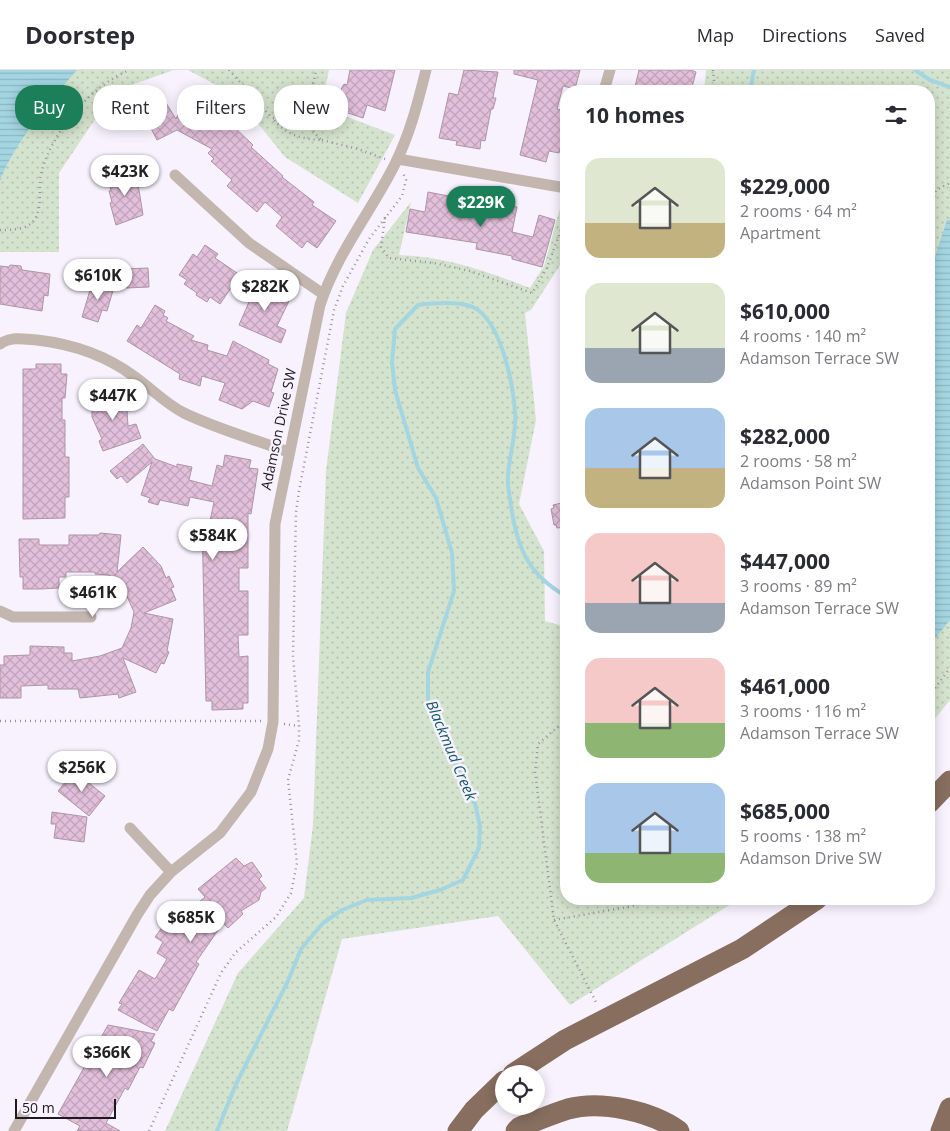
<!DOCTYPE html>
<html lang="en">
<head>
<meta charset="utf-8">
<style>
  body { margin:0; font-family:"Open Sans",sans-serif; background:#f7f7f7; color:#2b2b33; height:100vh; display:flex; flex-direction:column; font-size:19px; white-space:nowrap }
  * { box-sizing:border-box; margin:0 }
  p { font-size:16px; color:#7c7c81 }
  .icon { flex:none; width:28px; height:28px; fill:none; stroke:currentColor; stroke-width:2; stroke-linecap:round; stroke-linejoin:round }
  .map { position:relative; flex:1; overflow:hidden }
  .sheet { position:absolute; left:560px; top:15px; width:375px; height:820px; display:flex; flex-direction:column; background:#fff; border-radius:20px; box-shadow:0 2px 12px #0003 }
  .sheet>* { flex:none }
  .top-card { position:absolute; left:15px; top:15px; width:470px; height:45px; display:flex; gap:10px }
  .tools { position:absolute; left:495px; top:995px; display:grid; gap:10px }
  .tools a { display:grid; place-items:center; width:50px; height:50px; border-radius:50%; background:#fff; box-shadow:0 2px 12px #0003; font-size:25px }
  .scale { position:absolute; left:15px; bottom:12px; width:101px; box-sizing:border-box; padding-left:5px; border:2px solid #1d1822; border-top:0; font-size:14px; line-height:18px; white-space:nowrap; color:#1d1822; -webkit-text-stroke:4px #f7f2fe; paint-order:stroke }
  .price { position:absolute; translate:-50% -42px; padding:0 11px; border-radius:18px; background:#fff; color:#222; font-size:16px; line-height:32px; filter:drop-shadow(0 1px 2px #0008) }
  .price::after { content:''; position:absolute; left:50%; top:30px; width:15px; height:11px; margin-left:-8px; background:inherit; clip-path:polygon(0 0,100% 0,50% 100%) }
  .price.current { background:#1b805a; color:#fff }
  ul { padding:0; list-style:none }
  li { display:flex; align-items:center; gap:15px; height:125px; padding:0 25px }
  li span { display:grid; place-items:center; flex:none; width:140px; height:100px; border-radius:15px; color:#555 }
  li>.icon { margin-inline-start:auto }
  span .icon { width:60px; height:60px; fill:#fffc; stroke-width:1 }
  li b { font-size:21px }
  h2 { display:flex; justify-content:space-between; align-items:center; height:60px; padding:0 25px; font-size:21px }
  .tag { padding:0 18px; border-radius:20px; background:#fff; box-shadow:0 2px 12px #0003; font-size:18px; line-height:45px }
  .tag.current { background:#1b805a; color:#fff }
  header { display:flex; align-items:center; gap:30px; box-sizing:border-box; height:70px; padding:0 25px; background:#fff; border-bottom:1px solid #e1e1e2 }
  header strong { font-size:24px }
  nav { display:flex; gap:28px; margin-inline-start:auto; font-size:18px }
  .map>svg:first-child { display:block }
  .green { fill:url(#green-dots) }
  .water { fill:url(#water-rules) }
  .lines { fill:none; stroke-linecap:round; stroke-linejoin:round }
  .stream { stroke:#a4d6e2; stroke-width:4 }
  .building { fill:url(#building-cross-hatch); stroke:#ad94a7 }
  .path { stroke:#96919d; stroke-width:2.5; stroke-dasharray:1 4; stroke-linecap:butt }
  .street { stroke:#c2b6ae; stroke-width:11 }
  .highway { stroke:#876e5f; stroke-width:21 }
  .labels { text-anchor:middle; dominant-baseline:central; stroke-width:5; stroke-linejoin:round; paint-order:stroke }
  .street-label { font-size:14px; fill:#1d1822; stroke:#f7f2fe }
  .water-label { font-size:15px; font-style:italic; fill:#165966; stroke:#f7f2fe }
</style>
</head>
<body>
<header>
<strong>Doorstep</strong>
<nav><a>Map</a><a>Directions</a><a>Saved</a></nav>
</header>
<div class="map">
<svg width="950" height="1061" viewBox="0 0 950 1061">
  <defs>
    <pattern id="green-dots" width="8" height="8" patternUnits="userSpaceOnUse" patternTransform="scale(1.25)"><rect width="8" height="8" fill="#d4e3cd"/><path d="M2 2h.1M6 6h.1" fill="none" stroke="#b6c2b0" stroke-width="1.8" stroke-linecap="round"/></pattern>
    <pattern id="water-rules" width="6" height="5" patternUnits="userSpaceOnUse" patternTransform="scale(1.25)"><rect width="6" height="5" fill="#a4d6e2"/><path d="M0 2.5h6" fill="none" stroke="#8db7c2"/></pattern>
    <pattern id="building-cross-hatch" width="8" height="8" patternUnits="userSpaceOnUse" patternTransform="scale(1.25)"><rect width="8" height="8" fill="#e2bfda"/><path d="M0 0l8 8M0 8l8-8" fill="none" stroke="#c1a3bb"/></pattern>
  </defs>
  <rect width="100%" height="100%" fill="#f7f2fe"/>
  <path class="green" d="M0 0H174L114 21 59 103V182H0Z
    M188 0H329L321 37 395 65 358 133 285 87 235 25Z
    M706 0H950V630L929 656V21H704Z
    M562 131 566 135V186L531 240 525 243 536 350 519 434 544 481 545 551 566 557V829H739L570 935 498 846 342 869 287 1061H165L238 903 304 828 313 755 326 401 346 243 373 180 411 132 399 185C448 187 485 201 530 218L544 196Z"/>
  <path class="water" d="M0 0H77C51 29 13 75 0 111Z
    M950 148V550L929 576V205L947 150Z"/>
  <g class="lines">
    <path class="stream" d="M915 0 930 10 950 17
      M750 21 754 0
      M217 1061 236 1014 288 911 301 879 323 853 342 840 367 830 411 828 440 820 463 810 479 778 480 756 473 725 458 700 428 630V602L454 521 452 483 436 428 418 398 395 320 392 292 395 259 418 235C434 233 464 230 478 240 502 258 513 313 515 342 517 363 509 385 508 406 507 416 510 427 511 436 517 477 528 505 566 526"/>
  </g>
  <path class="building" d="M350 0H395L385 41 367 35 363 48 336 39 339 23 344 14 347 15Z
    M464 0 498 2 494 22 493 28H496L493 39H491L485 71 481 70 480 79 456 75 457 71 439 68 449 23 458 25Z
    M514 0H580L575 19 563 16 557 39 566 41V55L559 83 549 81 546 92 520 85 538 10 514 4Z
    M639 0H691L696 2 691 21H634Z
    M189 21 221 38 214 49 231 58 233 56 253 75 251 77 283 106 282 107 314 132 312 135 336 151 317 178 307 171 302 178 276 156 282 147 265 132 257 142 227 116 232 110 211 91 214 89 208 83 212 79 177 60 157 70 142 41 163 28 176 49Z
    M133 100 139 120 143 145 116 155 110 133 112 132 109 121H111L108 107Z
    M428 122 469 130 468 140 498 145 500 134 517 137 512 162 533 167 539 145 555 150 542 197 512 189V186L476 179 477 173 406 162 410 139 425 142Z
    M205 175 218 184 215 188 240 205 220 234 210 227 207 232 196 225 197 223 184 214 187 210 179 205 193 184 197 187Z
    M10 195 21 196 22 200 50 204 48 226 44 225 42 241 0 234V196L9 197Z
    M148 198 149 217 126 218 124 199Z
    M93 210 114 217 107 241 102 240 98 252 82 247Z
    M256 210 278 221 276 225 289 231 277 256 286 260 281 273 239 255 249 232 246 230Z
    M155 235 165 241 163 245 168 248 166 251 194 266 191 270 208 275 207 280 227 286 233 271 269 290 268 294 278 299 271 322 274 323 269 337 253 331 242 339 219 330 225 313 202 306 200 316 179 309 180 304 127 271 137 255 141 258Z
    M36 294H61V304H67L65 328H62V350H65V387H69V427H65V448L23 449V299H36Z
    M92 325H126L128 356 136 354 141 368 103 381 99 371 102 369 92 347Z
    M143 374 155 389 177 397V394L192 397 189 410 212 416 217 395 223 397 225 385 251 390 249 398 258 399 251 444 248 443V498H239V521H248V565H238L239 587 248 586V633H243V639L212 640V631H206L202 451H210L214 432 190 427 188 436 160 430 158 435 148 432 150 428 141 425 152 392 127 413 121 406 117 409 110 401Z
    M566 432V457L557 458 556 455H554L551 439 554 438 553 435Z
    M100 463 121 465 117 502 143 477 161 496 166 508 169 506 174 517 171 518 176 530 144 543 173 549 167 581 169 582 164 594 161 593 156 603 123 588 136 622 119 628 118 624 80 628 78 619H48V615L21 616V628H0V595H4V586L30 585V576L64 577V583H72V591L100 586 122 578 131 558 134 542 125 522 109 505 95 504V502H66V507H59V518L40 519H23V507H20L19 469H39V475H69V465H99Z
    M74 701 105 726 89 746 58 721Z
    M52 742 87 747 84 772 54 768 56 754H51Z
    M236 788 244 796 252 792 262 806 259 809 266 818 261 822 259 830 241 841 243 844 228 858 223 853 196 892 199 894 173 941 169 939 157 961 118 940 122 934 119 933 139 900 155 909 167 889 157 883 163 872 155 867 172 844 190 857 203 838 198 833 205 827 198 819Z
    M108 955 155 964 151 971 155 973 143 998 140 997 128 1020 125 1018 106 1053 120 1061H77L80 1056 58 1044Z"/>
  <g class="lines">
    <path class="path" d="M229 0 272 48
      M713 0 715 21
      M306 39 290 49 272 48C287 65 300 69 322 70 297 51 312 26 316 0
      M322 70 358 79 385 89
      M929 146 936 120 950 113
      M385 147 381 177 389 188 434 193 470 201 532 223 547 198 566 146
      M0 160C12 160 28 160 35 149 43 135 38 118 41 104 51 63 91 15 130 0
      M929 626 950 598
      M566 650 538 674 535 702 554 850 597 934
      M0 651H261
      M284 654 299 656
      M554 850 633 836 651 829
      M149 1061 221 903 235 883 276 847 291 823 297 793 288 710 299 670V656L293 586 296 442 299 421 334 240 343 216 369 169 402 126 406 110 403 103"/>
    <path class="street" d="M604 21 610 0
      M398 89 566 118
      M175 105 249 173 323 224
      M0 274C11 266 24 269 37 270 72 274 107 286 135 307 152 319 166 334 184 343 217 359 254 369 288 382
      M0 541 13 547H91
      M130 758 171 802
      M14 1061 137 845 150 825 171 802 220 763 251 722 268 679 273 652 275 454 320 235C337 183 371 142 395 94 410 64 418 32 426 0"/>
    <path class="highway" d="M929 733 950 711
      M513 1004 565 970 742 879 817 829
      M458 1061 474 1040 504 1011
      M516 1061 520 1057C536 1051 552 1044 568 1039 601 1030 651 1041 679 1061
      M941 1061 950 1038"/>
  </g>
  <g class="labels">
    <g class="street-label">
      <text transform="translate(278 359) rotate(-78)">Adamson Drive SW</text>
    </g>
    <g class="water-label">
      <text transform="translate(452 680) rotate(67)">Blackmud Creek</text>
    </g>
  </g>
</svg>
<div class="tools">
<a><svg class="icon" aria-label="locate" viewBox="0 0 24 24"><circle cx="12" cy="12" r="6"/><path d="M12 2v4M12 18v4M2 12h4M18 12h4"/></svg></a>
</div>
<div class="scale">50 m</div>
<b class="price" style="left:125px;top:127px">$423K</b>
<b class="price current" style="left:481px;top:158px">$229K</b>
<b class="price" style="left:98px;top:231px">$610K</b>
<b class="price" style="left:265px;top:242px">$282K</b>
<b class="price" style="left:113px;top:351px">$447K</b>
<b class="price" style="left:213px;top:491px">$584K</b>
<b class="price" style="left:93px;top:548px">$461K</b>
<b class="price" style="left:82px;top:723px">$256K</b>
<b class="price" style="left:191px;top:873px">$685K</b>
<b class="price" style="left:107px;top:1008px">$366K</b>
<div class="top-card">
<a class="tag current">Buy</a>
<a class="tag">Rent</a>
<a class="tag">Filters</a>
<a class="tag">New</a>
</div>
<section class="sheet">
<h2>10 homes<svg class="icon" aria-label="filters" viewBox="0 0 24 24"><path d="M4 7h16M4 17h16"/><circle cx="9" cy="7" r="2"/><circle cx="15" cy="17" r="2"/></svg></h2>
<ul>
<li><span style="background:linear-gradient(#dfe7d0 65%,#c2b280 0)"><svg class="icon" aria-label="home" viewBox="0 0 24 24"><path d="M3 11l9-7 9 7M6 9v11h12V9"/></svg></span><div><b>$229,000</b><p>2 rooms · 64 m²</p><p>Apartment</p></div></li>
<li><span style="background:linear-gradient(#dfe7d0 65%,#9aa5b1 0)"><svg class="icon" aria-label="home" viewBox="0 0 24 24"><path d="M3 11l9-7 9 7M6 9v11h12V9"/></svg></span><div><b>$610,000</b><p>4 rooms · 140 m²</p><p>Adamson Terrace SW</p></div></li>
<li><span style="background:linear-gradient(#a9c7e8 60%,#c2b280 0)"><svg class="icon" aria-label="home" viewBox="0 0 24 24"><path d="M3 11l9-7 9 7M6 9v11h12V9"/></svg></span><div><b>$282,000</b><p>2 rooms · 58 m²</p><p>Adamson Point SW</p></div></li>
<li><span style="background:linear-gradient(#f6c9c9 70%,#9aa5b1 0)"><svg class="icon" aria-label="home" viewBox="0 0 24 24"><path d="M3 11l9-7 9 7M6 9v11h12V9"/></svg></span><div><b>$447,000</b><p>3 rooms · 89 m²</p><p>Adamson Terrace SW</p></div></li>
<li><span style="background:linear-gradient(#f6c9c9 65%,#8fb573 0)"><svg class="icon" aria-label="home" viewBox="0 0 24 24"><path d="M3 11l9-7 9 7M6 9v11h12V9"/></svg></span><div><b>$461,000</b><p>3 rooms · 116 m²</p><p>Adamson Terrace SW</p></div></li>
<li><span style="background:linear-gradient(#a9c7e8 70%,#8fb573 0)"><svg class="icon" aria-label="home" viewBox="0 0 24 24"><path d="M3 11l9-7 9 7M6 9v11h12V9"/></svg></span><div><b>$685,000</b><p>5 rooms · 138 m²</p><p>Adamson Drive SW</p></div></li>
</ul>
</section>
</div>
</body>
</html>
